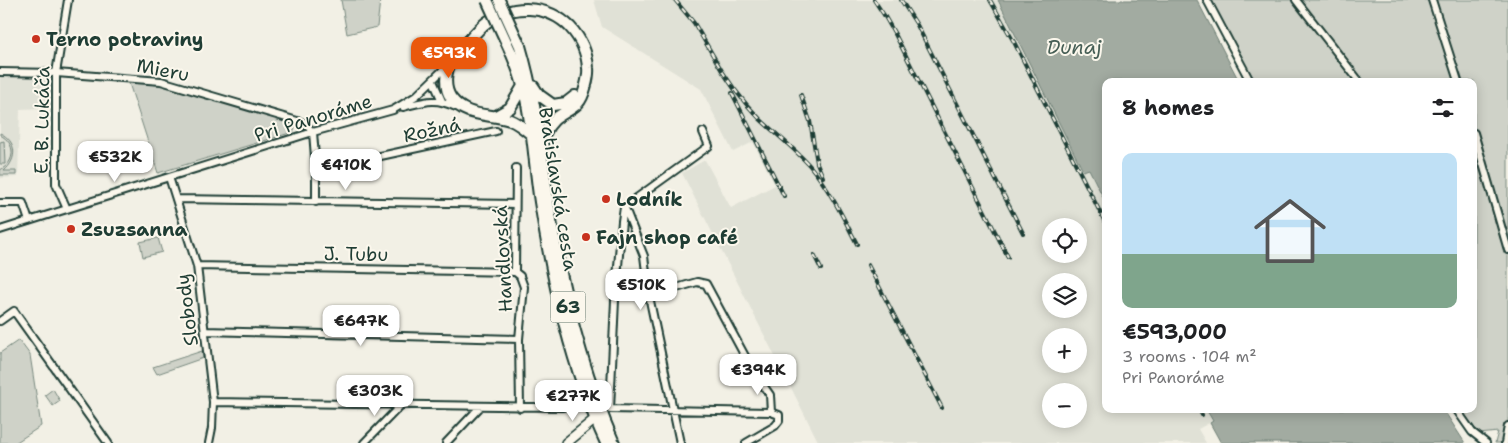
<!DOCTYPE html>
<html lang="en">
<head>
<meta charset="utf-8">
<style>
  body { margin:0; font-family:"Shantell Sans",sans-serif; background:#f6f6f6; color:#202124; height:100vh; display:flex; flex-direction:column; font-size:19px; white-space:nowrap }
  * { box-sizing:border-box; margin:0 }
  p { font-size:16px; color:#757577 }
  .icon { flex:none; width:28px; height:28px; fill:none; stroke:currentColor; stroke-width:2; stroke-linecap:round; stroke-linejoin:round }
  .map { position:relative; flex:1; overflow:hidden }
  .panel { position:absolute; left:1102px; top:78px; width:375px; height:335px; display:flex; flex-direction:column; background:#fff; border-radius:10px; box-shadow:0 2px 12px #0003 }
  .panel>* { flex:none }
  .tools { position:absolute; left:1042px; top:218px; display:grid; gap:10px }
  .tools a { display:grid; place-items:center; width:45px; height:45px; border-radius:50%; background:#fff; box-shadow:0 2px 12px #0003; font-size:25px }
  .price { position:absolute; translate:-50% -42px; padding:0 11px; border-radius:10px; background:#fff; color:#222; font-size:16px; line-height:32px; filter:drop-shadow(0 1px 2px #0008) }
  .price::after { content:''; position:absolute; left:50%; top:30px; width:15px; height:11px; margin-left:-8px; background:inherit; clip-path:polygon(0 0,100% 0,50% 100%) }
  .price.on { background:#ea580c; color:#fff }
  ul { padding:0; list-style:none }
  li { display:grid; align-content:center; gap:10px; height:265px; padding:0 20px }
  li span { display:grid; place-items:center; height:155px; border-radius:10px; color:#555 }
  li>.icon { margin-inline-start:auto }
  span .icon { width:90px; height:90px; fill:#fffc; stroke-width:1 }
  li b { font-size:21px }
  h2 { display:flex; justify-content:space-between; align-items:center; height:60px; padding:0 20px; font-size:21px }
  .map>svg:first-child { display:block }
  .built { fill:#e0e1d6; fill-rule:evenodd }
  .green { fill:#cfd2c8; stroke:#77887e }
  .water { fill:#a2aba1; stroke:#6e7f75 }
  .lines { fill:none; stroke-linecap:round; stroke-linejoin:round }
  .minor-casing { stroke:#1f3d34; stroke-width:10 }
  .secondary-casing { stroke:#1f3d34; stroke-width:12 }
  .primary-casing { stroke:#1f3d34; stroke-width:14 }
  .minor { stroke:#fbf7ec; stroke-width:6 }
  .secondary { stroke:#fbf7ec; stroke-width:9 }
  .primary { stroke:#fbf7ec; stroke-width:10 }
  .rail-casing { stroke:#1f3d34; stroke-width:4 }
  .rail { stroke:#fbf7ec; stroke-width:2; stroke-dasharray:5.5; stroke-linecap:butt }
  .primary-bridge-casing { stroke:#1f3d34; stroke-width:14; stroke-linecap:butt }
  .primary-bridge { stroke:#fbf7ec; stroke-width:10 }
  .poi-dot { fill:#c8321e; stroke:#fbf7ec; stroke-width:2 }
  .labels { text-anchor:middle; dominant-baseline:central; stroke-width:4; stroke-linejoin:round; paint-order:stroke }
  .shield { fill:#fbf7ec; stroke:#61756b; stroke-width:1 }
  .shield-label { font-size:18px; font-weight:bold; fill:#1f3d34 }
  .poi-label { font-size:19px; font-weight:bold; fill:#1f3d34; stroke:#fbf7ec; text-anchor:start }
  .street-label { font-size:19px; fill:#1f3d34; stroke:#fbf7ec }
  .water-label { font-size:20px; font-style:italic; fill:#465e55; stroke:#fbf7ec }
</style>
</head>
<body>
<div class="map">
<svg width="1508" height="443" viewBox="0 0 1508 443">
  <rect width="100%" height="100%" fill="#f2f0e5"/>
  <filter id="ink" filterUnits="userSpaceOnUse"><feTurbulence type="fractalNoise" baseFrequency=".02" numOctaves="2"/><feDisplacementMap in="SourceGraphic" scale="10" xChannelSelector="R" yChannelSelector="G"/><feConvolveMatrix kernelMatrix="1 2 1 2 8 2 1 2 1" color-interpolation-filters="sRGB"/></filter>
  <g filter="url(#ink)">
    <path class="built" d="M594 0H998L1083 171 1089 169 1106 203V409H1206L1213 421 1198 429 1206 443H819L682 173 705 160 731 208 775 185 753 142 733 152 701 89 602 27ZM1051 226H1079V254H1051ZM1051 281H1079V309H1051ZM1051 336H1079V364H1051ZM1051 391H1079V419H1051Z
      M24 76 42 78 46 81 47 108 20 109 18 177 0 178V77Z"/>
    <path class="green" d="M341 0H380L377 27 347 34Z
      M1210 0H1508V443H1495L1498 432 1479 434 1461 409H1474V81H1253Z
      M128 80 167 86 289 122 294 125 295 128 293 132 158 173Z
      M0 133C17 141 18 159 4 171H16V175H0V170C16 162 16 143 0 135Z
      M4 141 5 164H0V142Z
      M158 238 162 252 143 257 140 242Z
      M19 340 30 355 41 426 15 443H0V353Z
      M202 351 203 358 157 374 153 367Z
      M53 389 60 401 53 406 45 395Z"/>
    <path class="water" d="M998 0H1197L1239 81H1106V203L1089 169 1083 171Z
      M1206 409H1443L1465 443H1221L1210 423 1213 421Z"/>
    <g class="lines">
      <g class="minor-casing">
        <path id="minor" d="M1207 0 1250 81
          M1296 0 1359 81
          M1432 0 1458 81
          M0 72 56 73 161 81 304 123 313 132
          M433 81 442 101
          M403 107C426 101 435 97 456 107
          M313 132 316 170V202
          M1474 133 1508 250
          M516 168 515 272 520 276 524 287 519 339 520 408
          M316 170 496 131
          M169 177 197 266 213 402 212 428 209 443
          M176 199 515 204
          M0 203H23L29 221
          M625 208 644 256 649 296 680 443
          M67 209 56 184V73L68 0
          M0 230 313 132 393 110 416 96 448 65
          M197 266 515 272
          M649 296 697 282 706 284 753 371 770 395 771 412
          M0 321 14 311 108 443
          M205 331 519 339
          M213 402 563 407
          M610 409 615 300 622 221 624 207 709 146 703 132
          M610 409 771 412 779 415V421L775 426 746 443
          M1456 409 1472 432 1486 443
          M364 443 401 405
          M446 443 480 407
          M1505 443 1508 426"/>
      </g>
      <g class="secondary-casing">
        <path id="secondary" d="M566 443 599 416"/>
      </g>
      <g class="primary-casing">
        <path id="primary" d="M520 46C537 103 542 162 551 221 564 298 583 372 614 443
          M510 50C515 62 520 73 523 86 533 123 534 164 540 202 553 284 571 367 606 443
          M533 86 539 95 553 105 566 103 575 96
          M496 116 510 108 523 86
          M532 135C525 129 518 123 510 120 489 113 466 118 451 98 444 88 445 72 451 62 454 55 461 50 466 44 472 37 479 28 487 22 512 4 547 4 570 27 581 39 587 51 588 68 589 76 584 97 578 103 566 115 553 114 545 133 542 138 542 146 542 152"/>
      </g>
      <use href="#minor" class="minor"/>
      <use href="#secondary" class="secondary"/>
      <use href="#primary" class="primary"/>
      <g class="rail-casing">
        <path id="rail" d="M675 0 694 23 714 57
          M874 0 884 15 896 36 1008 257
          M901 0 917 25 1023 233
          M990 0 1014 42 1106 224
          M711 52C724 76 741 100 760 119 777 135 795 149 810 166 830 190 843 217 857 244
          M732 93 784 196
          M801 95 810 121 817 163 823 177
          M814 255 821 269
          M868 265 942 408
          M1199 409 1202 415"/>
      </g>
      <use href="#rail" class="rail"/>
      <g class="primary-bridge-casing">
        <path id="primary-bridge" d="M487 0 510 50
          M499 0 520 46"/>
      </g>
      <use href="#primary-bridge" class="primary-bridge"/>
    </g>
  </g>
  <g class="poi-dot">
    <circle cx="36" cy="39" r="5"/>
    <circle cx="606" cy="199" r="5"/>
    <circle cx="71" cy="229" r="5"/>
    <circle cx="586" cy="237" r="5"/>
  </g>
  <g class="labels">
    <rect class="shield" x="550.5" y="291.5" width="35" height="31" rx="4"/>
    <g class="shield-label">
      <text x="568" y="307">63</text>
    </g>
    <g class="poi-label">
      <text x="46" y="39">Terno potraviny</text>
      <text x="616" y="199">Lodník</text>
      <text x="81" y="229">Zsuzsanna</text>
      <text x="596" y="237">Fajn shop café</text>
    </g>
    <g class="street-label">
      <text transform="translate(163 70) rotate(11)">Mieru</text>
      <text transform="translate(313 118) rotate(-17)">Pri Panoráme</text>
      <text transform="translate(42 120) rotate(-89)">E. B. Lukáča</text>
      <text transform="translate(432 130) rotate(-12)">Rožná</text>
      <text transform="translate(558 189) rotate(81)">Bratislavská cesta</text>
      <text transform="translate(356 254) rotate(1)">J. Tubu</text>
      <text transform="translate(503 259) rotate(-93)">Handlovská</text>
      <text transform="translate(187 310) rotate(-97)">Slobody</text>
    </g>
    <g class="water-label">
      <text x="1074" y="47">Dunaj</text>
    </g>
  </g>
</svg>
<div class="tools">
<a><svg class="icon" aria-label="locate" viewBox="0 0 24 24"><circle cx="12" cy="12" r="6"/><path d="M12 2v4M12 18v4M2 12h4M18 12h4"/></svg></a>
<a><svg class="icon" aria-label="layers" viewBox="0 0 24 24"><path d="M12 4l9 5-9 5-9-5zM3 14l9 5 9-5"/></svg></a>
<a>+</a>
<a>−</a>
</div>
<b class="price on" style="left:449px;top:79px">€593K</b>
<b class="price" style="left:115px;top:183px">€532K</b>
<b class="price" style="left:346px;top:191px">€410K</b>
<b class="price" style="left:641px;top:311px">€510K</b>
<b class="price" style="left:361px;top:347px">€647K</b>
<b class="price" style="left:758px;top:396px">€394K</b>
<b class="price" style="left:375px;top:417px">€303K</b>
<b class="price" style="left:573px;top:422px">€277K</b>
<section class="panel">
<h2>8 homes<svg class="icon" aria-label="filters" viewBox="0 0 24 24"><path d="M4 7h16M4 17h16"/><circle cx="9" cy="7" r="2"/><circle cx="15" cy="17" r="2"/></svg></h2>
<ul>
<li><span style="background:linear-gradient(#bfe0f5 65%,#7fa58c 0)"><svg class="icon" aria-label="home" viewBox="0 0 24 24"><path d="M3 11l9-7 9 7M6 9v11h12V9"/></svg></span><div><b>€593,000</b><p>3 rooms · 104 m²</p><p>Pri Panoráme</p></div></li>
</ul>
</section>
</div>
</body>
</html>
